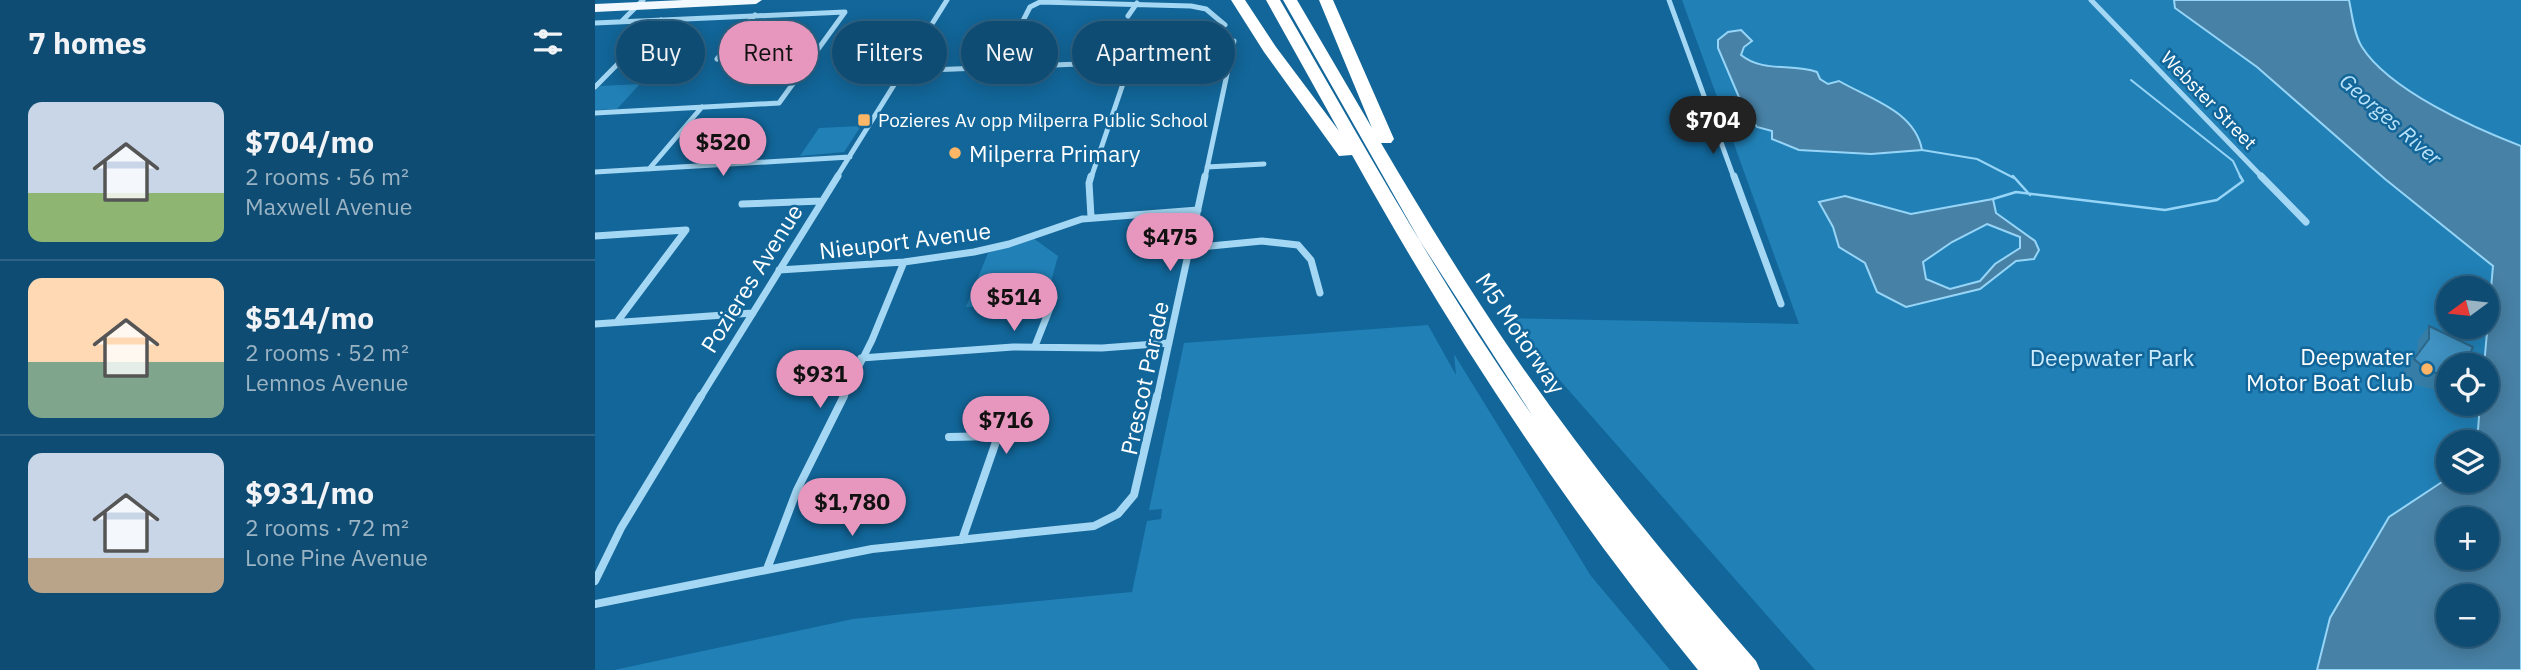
<!DOCTYPE html>
<html lang="en">
<head>
<meta charset="utf-8">
<style>
  body { margin:0; font-family:"IBM Plex Sans",sans-serif; background:#175378; color:#f1f3f6; height:100vh; display:flex; flex-direction:column; font-size:26px; white-space:nowrap }
  * { box-sizing:border-box; margin:0 }
  p { font-size:23px; color:#9bb4c4 }
  .icon { flex:none; width:38px; height:38px; fill:none; stroke:currentColor; stroke-width:2; stroke-linecap:round; stroke-linejoin:round }
  .map { position:relative; flex:1; overflow:hidden }
  .drawer { display:flex; flex-direction:column; background:#0e4c73; width:595px }
  .drawer>* { flex:none }
  .banner { position:absolute; left:21px; top:21px; width:665px; height:63px; display:flex; gap:14px }
  .needle { width:46px; rotate:255deg }
  .buttons { position:absolute; left:1841px; top:276px; display:grid; gap:14px }
  .buttons a { display:grid; place-items:center; width:63px; height:63px; border-radius:50%; background:#0e4c73; box-shadow:0 4px 18px #0003,0 0 0 2px #2e6385; font-size:35px }
  .price { position:absolute; translate:-50% -60px; padding:0 16px; border-radius:24px; background:#e797bd; color:#111; font-size:23px; line-height:46px; filter:drop-shadow(0 2px 4px #0008) }
  .price::after { content:''; position:absolute; left:50%; top:42px; width:21px; height:16px; margin-left:-10px; background:inherit; clip-path:polygon(0 0,100% 0,50% 100%) }
  .price.current { background:#222; color:#fff }
  ul { padding:0; list-style:none }
  li { display:flex; align-items:center; gap:21px; height:175px; padding:0 28px }
  li+li { border-top:2px solid #2e6385 }
  li span { display:grid; place-items:center; flex:none; width:196px; height:140px; border-radius:14px; color:#555 }
  li>.icon { margin-inline-start:auto }
  span .icon { width:84px; height:84px; fill:#fffc; stroke-width:1 }
  li b { font-size:30px }
  h2 { display:flex; justify-content:space-between; align-items:center; height:84px; padding:0 28px; font-size:30px }
  .tag { padding:0 24px; border-radius:32px; background:#0e4c73; box-shadow:0 4px 18px #0003,0 0 0 2px #2e6385; font-size:24px; line-height:63px }
  .tag.current { background:#e797bd; color:#111 }
  main { display:flex; flex:1; min-height:0 }
  .map>svg:first-child { display:block }
  .green { fill:#2180b6; fill-rule:evenodd }
  .water { fill:#4781a5; stroke:#96d5f7; stroke-width:2; fill-rule:evenodd }
  .lines { fill:none; stroke-linecap:round; stroke-linejoin:round }
  .stream-far1 { stroke:#96d5f7; stroke-width:2 }
  .stream { stroke:#96d5f7; stroke-width:2.5 }
  .street-far2 { stroke:#a4d7f4; stroke-width:5 }
  .street-far1 { stroke:#a4d7f4; stroke-width:7 }
  .street { stroke:#a4d7f4; stroke-width:8 }
  .primary { fill:#f1f9ff; fill-rule:evenodd }
  .highway { fill:#fff; fill-rule:evenodd }
  .wall { fill:#367ea7 }
  .building { fill:#3f92c2; stroke:#2c6688; stroke-width:2 }
  .poi-dot { fill:#ffb767; stroke:#126699; stroke-width:2.5 }
  .labels { text-anchor:middle; dominant-baseline:central; stroke-width:5; stroke-linejoin:round; paint-order:stroke }
  .far-street-label { font-size:19px; fill:#fff; stroke:#126699 }
  .far-poi-label { font-size:19px; fill:#fff; stroke:#126699; text-anchor:start }
  .far-water-label { font-size:21px; font-style:italic; fill:#b9e3fa; stroke:#126699 }
  .poi-label { font-size:23px; fill:#fff; stroke:#126699; text-anchor:start }
  .street-label { font-size:23px; fill:#fff; stroke:#126699 }
  .park-label { font-size:23px; fill:#ccecfd; stroke:#126699 }
</style>
</head>
<body>
<main>
<section class="drawer">
<h2>7 homes<svg class="icon" aria-label="filters" viewBox="0 0 24 24"><path d="M4 7h16M4 17h16"/><circle cx="9" cy="7" r="2"/><circle cx="15" cy="17" r="2"/></svg></h2>
<ul>
<li><span style="background:linear-gradient(#c9d6e8 65%,#8fb573 0)"><svg class="icon" aria-label="home" viewBox="0 0 24 24"><path d="M3 11l9-7 9 7M6 9v11h12V9"/></svg></span><div><b>$704/mo</b><p>2 rooms · 56 m²</p><p>Maxwell Avenue</p></div></li>
<li><span style="background:linear-gradient(#ffd9b3 60%,#7fa58c 0)"><svg class="icon" aria-label="home" viewBox="0 0 24 24"><path d="M3 11l9-7 9 7M6 9v11h12V9"/></svg></span><div><b>$514/mo</b><p>2 rooms · 52 m²</p><p>Lemnos Avenue</p></div></li>
<li><span style="background:linear-gradient(#c9d6e8 75%,#b9a48a 0)"><svg class="icon" aria-label="home" viewBox="0 0 24 24"><path d="M3 11l9-7 9 7M6 9v11h12V9"/></svg></span><div><b>$931/mo</b><p>2 rooms · 72 m²</p><p>Lone Pine Avenue</p></div></li>
</ul>
</section>
<div class="map">
<svg width="1926" height="670" viewBox="0 0 1926 670">
  <rect width="100%" height="100%" fill="#126699"/>
  <path class="green" d="M1087 0H1579L1580 8 1662 67 1790 179 1898 266 1889 366H1853V404H1885L1882 443H1853V478L1794 517 1735 618 1722 670H1220L910 318 1204 324ZM1853 289H1892V327H1853Z
    M1754 0H1926V146C1879 128 1794 90 1767 47 1759 35 1757 14 1754 0Z
    M45 84 22 109 0 110V91L5 86Z
    M266 126 249 152 205 156 224 128Z
    M438 238 463 256 453 293 446 300 447 305 371 307 393 253Z
    M833 325 861 375 859 354 996 576 1075 670H19L258 619 537 592 552 521 566 519 567 509 554 510 589 343Z"/>
  <path class="water" d="M1579 0H1754C1757 14 1759 35 1767 47 1794 90 1879 128 1926 146V670H1722L1735 618 1794 517 1853 478V481H1892V443H1882L1885 404H1892V366H1889L1898 266 1790 179 1662 67 1580 8ZM1853 520H1892V558H1853ZM1853 597H1892V635H1853Z
    M1146 30 1157 41 1149 47 1146 55C1168 73 1197 63 1222 72L1225 79 1233 84 1244 81C1275 99 1320 111 1327 150L1276 154 1204 150 1177 139V131L1162 127 1149 109 1123 48V40L1133 32Z
    M1250 196 1316 214 1398 199 1401 213 1440 241 1444 250 1439 259 1421 261 1385 289 1311 307 1282 292 1270 263 1244 247 1238 227 1224 202ZM1392 224 1425 237V248L1400 264 1385 281 1355 289 1331 279 1328 262 1357 242Z"/>
  <g class="lines">
    <path class="stream-far1" d="M1536 80 1638 161 1646 178
      M1327 150 1382 159 1419 178"/>
    <path class="stream" d="M1418 176 1435 195
      M1398 199 1421 192 1570 210 1622 200 1648 181 1645 176"/>
    <path class="street-far2" d="M1074 0 1139 178
      M1496 0 1668 178
      M533 16 542 3
      M27 21 48 0
      M0 23 250 12 184 103 0 113
      M122 59 160 15
      M405 66 435 7 445 2 596 6 611 9 630 25
      M309 71 636 58
      M0 87 66 20
      M612 167 669 164
      M54 169 107 107
      M0 172 255 157
      M241 178 352 0
      M496 178 535 63
      M610 178 639 41"/>
    <path class="street-far1" d="M1139 176 1186 304
      M1666 176 1711 222
      M147 204 227 201
      M496 217 494 183 496 176
      M0 236 91 230 22 322
      M595 248 667 241 703 245 716 260 725 293
      M184 270 309 262 379 252 414 244 487 219 603 210
      M0 324 158 313
      M440 346 459 298
      M266 358 418 347 507 348 574 343
      M105 398 243 176
      M248 398 277 340 309 262
      M562 398 610 176"/>
    <path class="street" d="M403 436 414 432
      M354 437 403 436 367 540
      M172 569 202 490 249 396
      M0 581 26 528 106 396
      M0 604 277 549 499 526 523 514 539 495 562 396"/>
    <path class="primary" d="M88 0H167L161 4 0 12V4Z"/>
    <path class="highway" d="M636 0H650L681 47 744 131 671 0H685C766 140 844 282 937 415L825 241 688 0H702L777 128 724 0H738L799 139 796 143H786C829 216 873 288 921 358 994 464 1076 564 1161 661L1165 670H1103C970 507 859 338 757 155L744 156 669 52Z"/>
  </g>
  <path class="wall" d="M1834 326 1853 366V393L1821 385 1807 373 1822 353 1823 340Z"/>
  <path class="building" d="M1834 326 1878 347 1870 366H1853V376L1833 371 1819 359 1834 339Z"/>
  <g class="poi-dot">
    <rect x="262" y="113" width="14" height="14" rx="3.5"/>
    <circle cx="360" cy="153" r="7"/>
    <circle cx="1832" cy="369" r="7"/>
  </g>
  <g class="labels">
    <g class="far-street-label">
      <text transform="translate(1614 100) rotate(46)">Webster Street</text>
    </g>
    <g class="far-poi-label">
      <text x="283" y="120">Pozieres Av opp Milperra Public School</text>
    </g>
    <g class="far-water-label">
      <text transform="translate(1796 119) rotate(41)">Georges River</text>
    </g>
    <g class="poi-label">
      <text x="374" y="153">Milperra Primary</text>
      <text x="1818" y="356" text-anchor="end">Deepwater<tspan x="1818" dy="26">Motor Boat Club</tspan></text>
    </g>
    <g class="street-label">
      <text transform="translate(310 240) rotate(-7)">Nieuport Avenue</text>
      <text transform="translate(156 278) rotate(-58)">Pozieres Avenue</text>
      <text transform="translate(926 333) rotate(56)">M5 Motorway</text>
      <text transform="translate(549 378) rotate(-78)">Prescot Parade</text>
    </g>
    <g class="park-label">
      <text x="1517" y="357">Deepwater Park</text>
    </g>
  </g>
</svg>
<div class="buttons">
<a><svg class="needle" viewBox="-14 -14 28 28"><path d="M0-13l5 13h-10z" fill="#e53935"/><path d="M0 13l5-13h-10z" fill="#9bb4c4"/></svg></a>
<a><svg class="icon" aria-label="locate" viewBox="0 0 24 24"><circle cx="12" cy="12" r="6"/><path d="M12 2v4M12 18v4M2 12h4M18 12h4"/></svg></a>
<a><svg class="icon" aria-label="layers" viewBox="0 0 24 24"><path d="M12 4l9 5-9 5-9-5zM3 14l9 5 9-5"/></svg></a>
<a>+</a>
<a>−</a>
</div>
<b class="price current" style="left:1118px;top:156px">$704</b>
<b class="price" style="left:128px;top:178px">$520</b>
<b class="price" style="left:575px;top:273px">$475</b>
<b class="price" style="left:419px;top:333px">$514</b>
<b class="price" style="left:225px;top:410px">$931</b>
<b class="price" style="left:411px;top:456px">$716</b>
<b class="price" style="left:257px;top:538px">$1,780</b>
<div class="banner">
<a class="tag">Buy</a>
<a class="tag current">Rent</a>
<a class="tag">Filters</a>
<a class="tag">New</a>
<a class="tag">Apartment</a>
</div>
</div>
</main>
</body>
</html>
